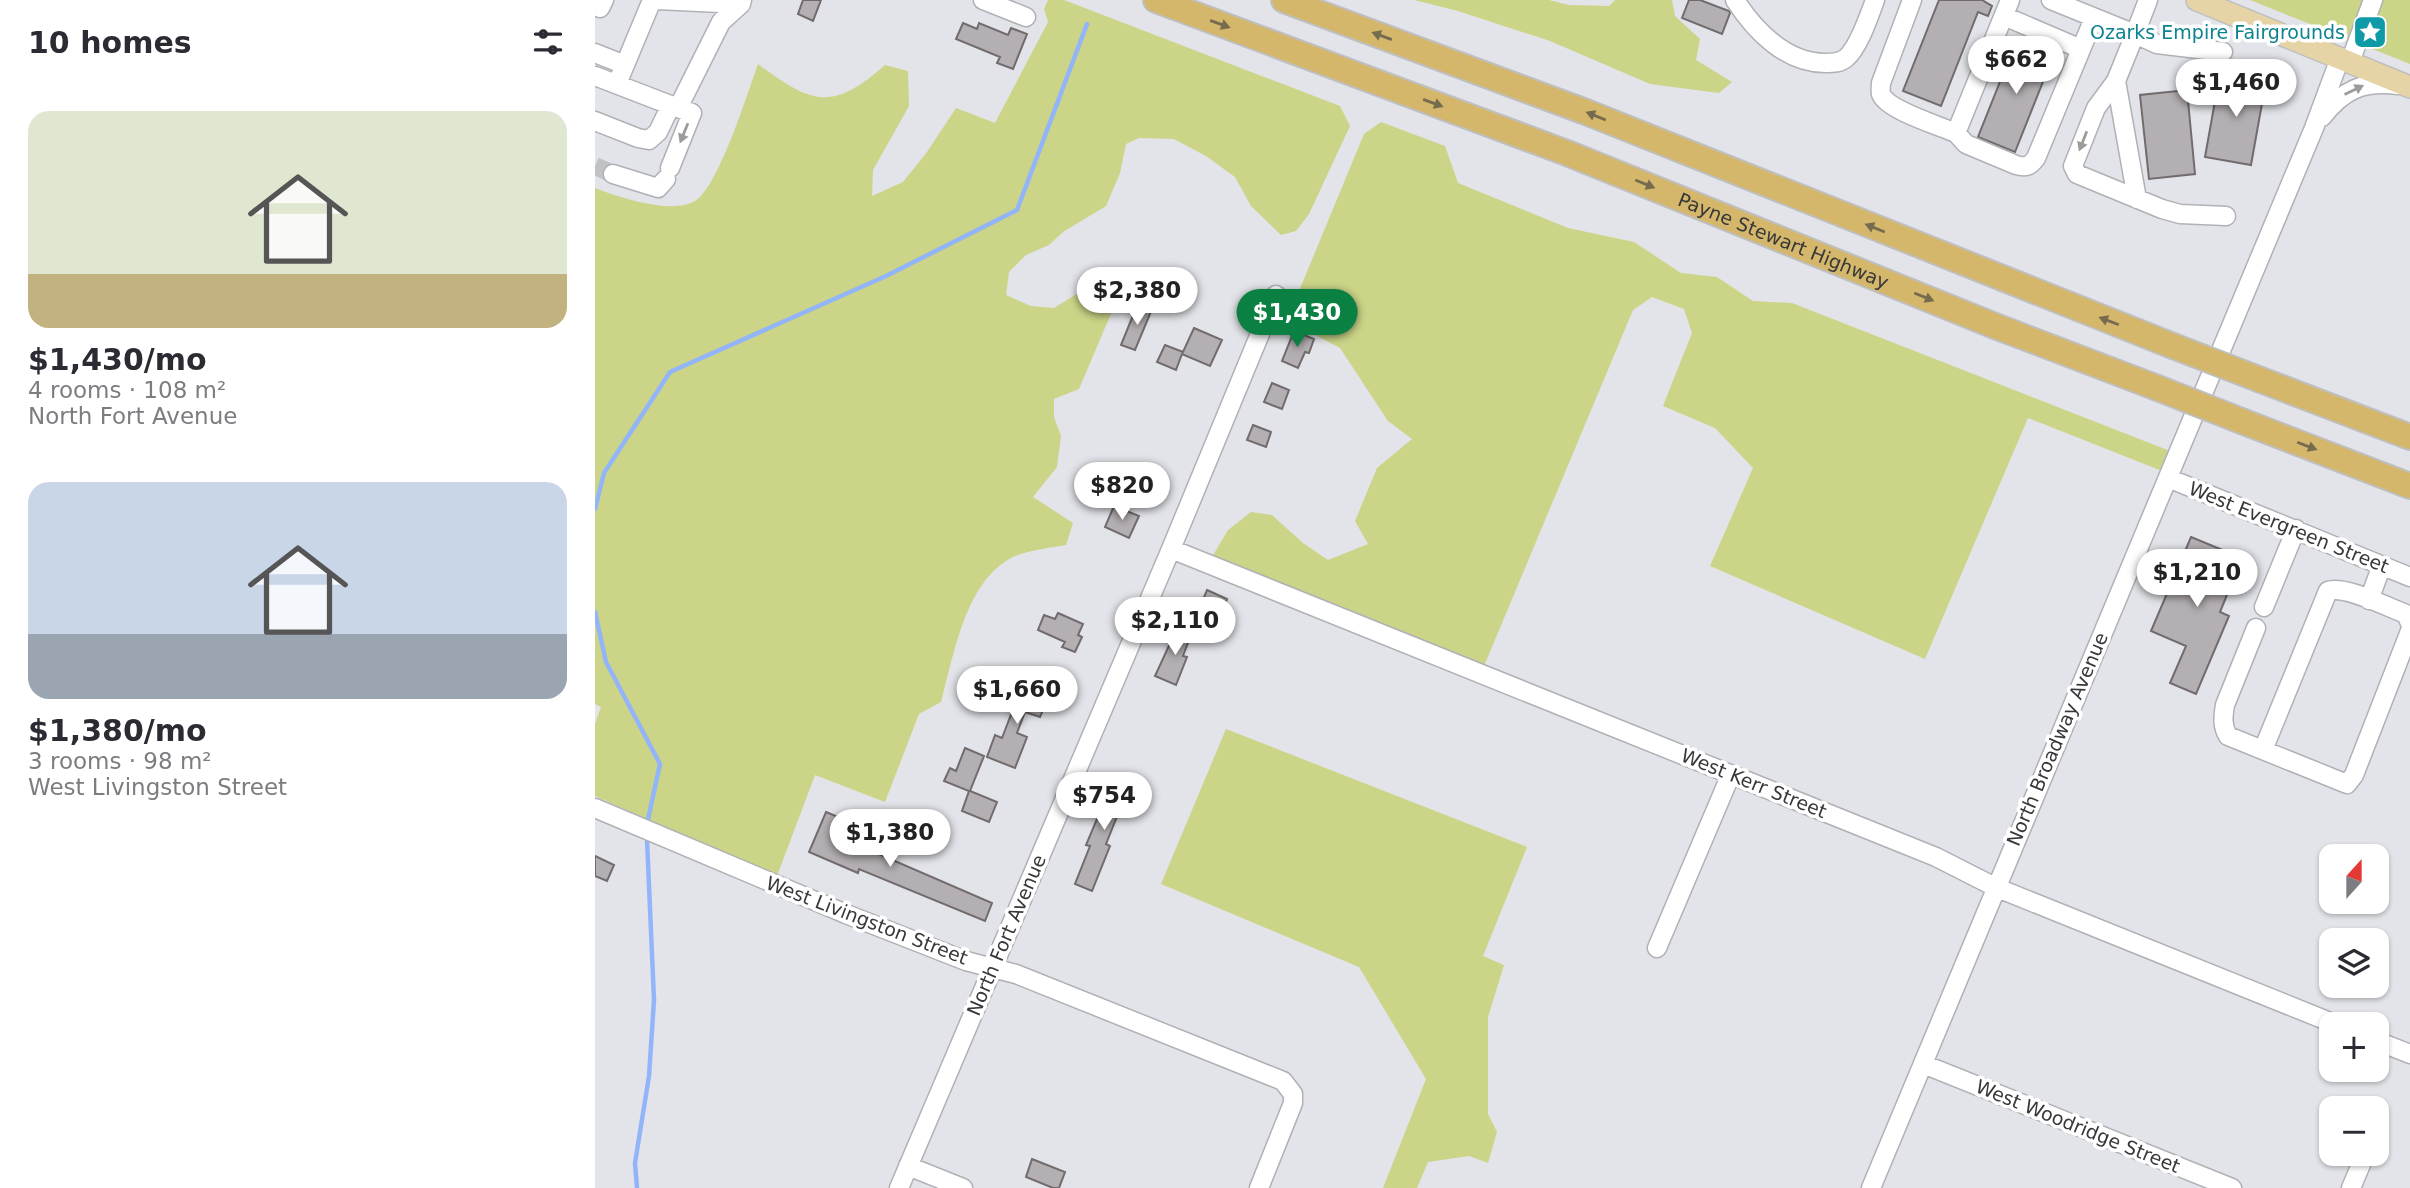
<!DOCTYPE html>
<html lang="en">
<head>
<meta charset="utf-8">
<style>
  body { margin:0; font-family:"DejaVu Sans",sans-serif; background:#f7f7f7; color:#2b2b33; height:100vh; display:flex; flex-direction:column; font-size:26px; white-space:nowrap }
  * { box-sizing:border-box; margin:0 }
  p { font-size:23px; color:#7c7c81 }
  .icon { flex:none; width:38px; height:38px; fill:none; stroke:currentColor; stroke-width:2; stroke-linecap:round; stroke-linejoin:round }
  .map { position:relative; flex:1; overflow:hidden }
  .details { display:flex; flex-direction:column; background:#fff; width:595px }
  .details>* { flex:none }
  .needle { width:46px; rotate:21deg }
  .buttons { position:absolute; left:1724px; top:844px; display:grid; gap:14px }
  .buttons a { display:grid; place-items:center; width:70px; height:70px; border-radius:14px; background:#fff; box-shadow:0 2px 5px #0004; font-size:35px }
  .price { position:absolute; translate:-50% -60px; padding:0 16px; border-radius:24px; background:#fff; color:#222; font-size:23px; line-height:46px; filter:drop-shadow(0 2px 4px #0008) }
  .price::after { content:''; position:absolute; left:50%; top:42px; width:21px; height:16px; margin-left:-10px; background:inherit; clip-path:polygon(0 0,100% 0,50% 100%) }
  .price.on { background:#0b8043; color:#fff }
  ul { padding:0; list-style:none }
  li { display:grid; align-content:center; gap:14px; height:371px; padding:0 28px }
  li span { display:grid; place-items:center; height:217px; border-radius:21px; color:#555 }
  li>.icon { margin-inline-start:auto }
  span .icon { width:126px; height:126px; fill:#fffc; stroke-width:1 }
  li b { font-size:30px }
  h2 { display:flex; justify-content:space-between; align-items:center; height:84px; padding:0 28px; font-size:30px }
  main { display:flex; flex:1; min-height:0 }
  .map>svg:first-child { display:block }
  .green { fill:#cbd487 }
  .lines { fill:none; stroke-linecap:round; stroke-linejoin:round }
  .stream { stroke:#92b5fa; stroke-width:4.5 }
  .building { fill:#b4afb2; stroke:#716b6e; stroke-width:2 }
  .minor-tunnel { stroke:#c0c2c6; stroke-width:18; stroke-dasharray:18 9; stroke-linecap:butt }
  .minor-casing { stroke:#afb1b6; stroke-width:21 }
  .major-casing { stroke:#bfbfc0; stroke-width:24 }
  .highway-casing { stroke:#bfbfc0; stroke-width:28 }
  .minor { stroke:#fff; stroke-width:18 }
  .major { stroke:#e6d4a6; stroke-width:21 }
  .highway { stroke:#d5b76b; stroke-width:24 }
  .highway-bridge-casing { stroke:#bfbfc0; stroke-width:28; stroke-linecap:butt }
  .highway-bridge { stroke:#d5b76b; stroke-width:24 }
  .oneway { fill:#766b4e }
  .oneway2 { fill:#9b9c9c }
  .labels { text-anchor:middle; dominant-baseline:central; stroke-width:7; stroke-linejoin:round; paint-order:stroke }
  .culture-label { font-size:19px; fill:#0d838f; stroke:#fff; text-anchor:end }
  .street-label { font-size:19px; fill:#37383a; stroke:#fff }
</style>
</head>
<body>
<main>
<section class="details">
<h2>10 homes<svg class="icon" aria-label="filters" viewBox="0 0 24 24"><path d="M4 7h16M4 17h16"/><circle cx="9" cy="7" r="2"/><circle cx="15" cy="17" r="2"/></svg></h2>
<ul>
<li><span style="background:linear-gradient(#dfe7d0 75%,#c2b280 0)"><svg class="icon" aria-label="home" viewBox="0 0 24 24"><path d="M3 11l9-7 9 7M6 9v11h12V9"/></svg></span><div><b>$1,430/mo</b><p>4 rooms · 108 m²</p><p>North Fort Avenue</p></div></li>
<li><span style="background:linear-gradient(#c9d6e8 70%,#9aa5b1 0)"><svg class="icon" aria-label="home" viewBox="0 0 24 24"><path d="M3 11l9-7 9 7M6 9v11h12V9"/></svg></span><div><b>$1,380/mo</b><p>3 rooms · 98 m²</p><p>West Livingston Street</p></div></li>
</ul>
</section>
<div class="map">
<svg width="1815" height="1188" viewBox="0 0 1815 1188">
  <rect width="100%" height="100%" fill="#e2e4e9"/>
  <path class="green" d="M453 0H469L745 106 755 126 714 214 701 231 686 235 656 206 640 177 611 156 579 139 544 138 531 144 525 173 511 206 468 232 454 245 431 255 414 272 411 295 436 306 459 308 496 285 515 282 526 290 484 389 459 399V417L466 436 462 467 438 497 478 523 471 545C455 548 433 550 418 557 370 581 359 655 346 702L324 714 290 802 220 775 182 876 0 796V724L6 707 0 704V188C24 197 76 215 100 201 123 188 153 92 163 64 217 104 237 112 290 65L313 71 314 106 278 170 277 196 308 182 332 152 361 108 400 123 453 22 449 9Z
    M819 0H954L974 5 1014 6 1020 0H1077L1080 16 1105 39 1101 60 1137 82 1124 93 1055 84 955 41 863 11Z
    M1655 0H1815V64Z
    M786 122 850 146 863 183 973 228 1039 242 1086 273 1122 277 1158 301 1197 303 1575 451 1567 471 1433 418 1330 659 1115 566 1158 468 1120 428 1068 406 1097 333 1089 309 1057 297 1038 310 889 666 617 557 633 530 656 512 677 515 708 543 733 560 773 544 760 521 782 468 817 439 793 421 745 348 692 320 769 134Z
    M631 729 932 847 888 956 909 965 893 1017V1114L902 1132 893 1163 874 1156 833 1162 822 1188H788L831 1079 764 967 566 884Z"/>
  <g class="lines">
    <path class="stream" d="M0 509 9 473 75 372 291 276 422 210 492 24
      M0 612 11 662 65 764 52 824
      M42 1188 40 1163 54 1076 59 1000 52 840"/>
  </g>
  <path class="building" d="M208 0H226L218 21 203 14Z
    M1094 0H1105L1134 11 1135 13 1127 34 1087 18Z
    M1344 0H1387L1397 6 1393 16 1383 12 1346 106 1308 91Z
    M368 23 382 29 384 23 413 35 416 28 432 34 418 69 402 63 405 57 361 39Z
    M1422 39 1459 54 1420 152 1383 137Z
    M1625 73 1671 81 1656 165 1610 157Z
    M1592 90 1600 174 1554 179 1545 95Z
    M543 303 557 309 540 350 526 345Z
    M599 328 627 340 615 366 587 354 581 370 562 362 570 345 588 352Z
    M699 331 719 339 714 353 710 352 703 368 687 361Z
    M677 383 694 390 687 409 669 402Z
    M658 425 676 432 671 447 652 440Z
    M519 506 544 516 534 538 510 527Z
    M1596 537 1647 558 1625 612 1634 616 1601 694 1575 683 1591 646 1556 631Z
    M612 590 632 599 625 617 604 609Z
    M463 613 488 624 483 635 487 637 480 652 467 647 470 642 443 630 449 615 460 619Z
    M583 626 597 632 588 656 592 657 581 685 560 676Z
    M429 686 454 696 445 717 430 712 422 733 432 737 420 768 392 757 400 735 407 738 417 712 413 710 421 690 426 692Z
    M370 748 389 756 375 791 402 802 394 822 367 811 374 791 349 781 355 768 361 771Z
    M521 774 537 781 529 802 535 804 530 817 523 814 511 844 515 846 497 891 480 884 495 846 491 845Z
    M231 812 248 819 242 832 274 845 272 849 397 903 390 921 264 869 263 873 214 852Z
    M0 856 19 865 12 881 0 876Z
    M437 1159 470 1172 464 1188H458L431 1177Z"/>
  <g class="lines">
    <path class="minor-tunnel" d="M0 166 18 174"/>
    <g class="minor-casing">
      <path id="minor" d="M62 0 146 4
        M388 0 431 17
        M1140 0C1160 31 1191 63 1230 63 1238 63 1245 63 1251 58 1264 47 1274 16 1280 0
        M1317 0 1286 83C1286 87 1285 91 1286 94 1292 110 1345 126 1361 133L1415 0
        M1456 0 1540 34 1521 81 1501 108 1478 166 1482 174 1567 209 1585 214 1631 216
        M1553 0 1540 34 1562 44 1628 52
        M5 8 9 0
        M1409 16 1486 49
        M0 53 30 65
        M1755 62 1778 0
        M0 76 83 108 126 22 146 4 147 0
        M1521 81 1542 199
        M22 84 57 0
        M1727 117C1749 89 1768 81 1803 85
        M0 121 43 138 54 140 63 132 76 105
        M1361 133 1371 144 1421 165C1431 168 1435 166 1441 158L1499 18
        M75 168 97 113 83 108
        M18 174 63 188 71 179
        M1573 478 1815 577
        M576 549 1341 857 1400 887 1740 1024
        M1774 600 1787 565
        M1669 607 1701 529
        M1661 628 1630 705C1628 717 1627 726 1633 736L1752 784 1759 775 1815 631
        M1668 750 1733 591C1750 585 1792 607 1811 614L1815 623
        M0 808 251 914 371 961 421 974 688 1081 698 1094V1103L664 1188
        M1062 948 1136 774
        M1782 1041 1815 1054
        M1328 1064 1637 1188
        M313 1166 368 1188
        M304 1188 576 549 681 295
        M1276 1188 1719 128 1745 58
        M1756 1188 1767 1162"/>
    </g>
    <g class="major-casing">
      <path id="major" d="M1602 0 1815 87"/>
    </g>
    <g class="highway-casing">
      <g id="highway">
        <path id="s1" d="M561 0 972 153 1400 326 1560 387"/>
        <path d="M689 0 991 112 1578 346"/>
        <path d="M1666 380 1815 437"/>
        <path d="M1649 422 1815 486"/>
      </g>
    </g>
    <use href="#minor" class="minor"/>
    <use href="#major" class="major"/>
    <use href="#highway" class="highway"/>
    <g class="highway-bridge-casing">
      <path id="highway-bridge" d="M1578 346 1666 380
        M1560 387 1649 422"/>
    </g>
    <use href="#highway-bridge" class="highway-bridge"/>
  </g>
  <defs><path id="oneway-solid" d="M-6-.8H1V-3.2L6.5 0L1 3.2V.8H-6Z" transform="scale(1.75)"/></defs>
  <g class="oneway">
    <use href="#oneway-solid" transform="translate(625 24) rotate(20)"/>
    <use href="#oneway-solid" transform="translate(787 36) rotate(-160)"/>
    <use href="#oneway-solid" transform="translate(838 103) rotate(20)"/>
    <use href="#oneway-solid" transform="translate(1001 116) rotate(-158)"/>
    <use href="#oneway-solid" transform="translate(1050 184) rotate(22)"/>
    <use href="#oneway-solid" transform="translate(1280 228) rotate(-158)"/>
    <use href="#oneway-solid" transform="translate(1329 297) rotate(22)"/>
    <use href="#oneway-solid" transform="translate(1514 321) rotate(-159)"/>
    <use href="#oneway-solid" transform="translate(1712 446) rotate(21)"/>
  </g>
  <g class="oneway2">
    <use href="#oneway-solid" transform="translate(1759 90) rotate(-26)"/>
    <use href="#oneway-solid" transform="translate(89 133) rotate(112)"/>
    <use href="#oneway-solid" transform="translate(1488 141) rotate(111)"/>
  </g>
  <defs>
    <g id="sight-square" transform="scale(1.75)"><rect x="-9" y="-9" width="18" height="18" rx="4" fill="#0f9aa8" stroke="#fff"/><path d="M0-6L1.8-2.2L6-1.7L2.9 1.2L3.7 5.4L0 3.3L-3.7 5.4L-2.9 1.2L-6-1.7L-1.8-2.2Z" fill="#fff"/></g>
  </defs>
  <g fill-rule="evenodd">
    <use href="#sight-square" x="1775" y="32"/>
  </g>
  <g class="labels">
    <g class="culture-label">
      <text x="1750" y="32">Ozarks Empire Fairgrounds</text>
    </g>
    <g class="street-label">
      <text stroke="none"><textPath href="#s1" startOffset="672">Payne Stewart Highway</textPath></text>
      <text transform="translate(1694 527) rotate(22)">West Evergreen Street</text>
      <text transform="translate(1462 739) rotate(-67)">North Broadway Avenue</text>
      <text transform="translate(1159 783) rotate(22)">West Kerr Street</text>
      <text transform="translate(272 920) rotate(21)">West Livingston Street</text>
      <text transform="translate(411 935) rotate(-67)">North Fort Avenue</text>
      <text transform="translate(1483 1126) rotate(22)">West Woodridge Street</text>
    </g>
  </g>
</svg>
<div class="buttons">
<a><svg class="needle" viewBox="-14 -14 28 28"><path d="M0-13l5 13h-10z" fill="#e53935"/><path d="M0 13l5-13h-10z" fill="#7c7c81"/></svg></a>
<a><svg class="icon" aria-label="layers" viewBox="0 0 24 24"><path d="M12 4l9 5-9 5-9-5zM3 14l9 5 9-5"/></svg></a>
<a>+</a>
<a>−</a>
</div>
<b class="price" style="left:1421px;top:96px">$662</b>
<b class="price" style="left:1641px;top:119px">$1,460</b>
<b class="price" style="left:542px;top:327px">$2,380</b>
<b class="price on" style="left:702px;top:349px">$1,430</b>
<b class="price" style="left:527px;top:522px">$820</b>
<b class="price" style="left:1602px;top:609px">$1,210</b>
<b class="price" style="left:580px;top:657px">$2,110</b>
<b class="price" style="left:422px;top:726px">$1,660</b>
<b class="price" style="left:509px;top:832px">$754</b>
<b class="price" style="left:295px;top:869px">$1,380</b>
</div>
</main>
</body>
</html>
